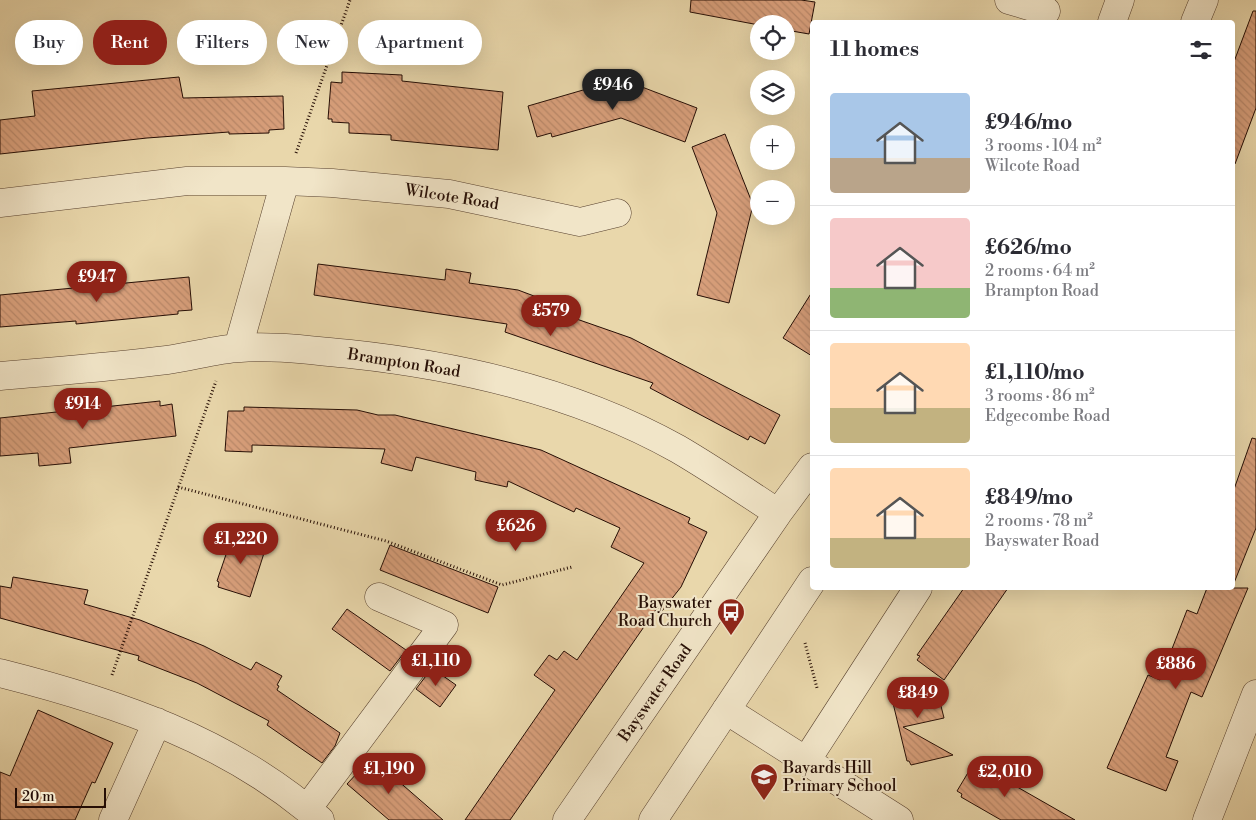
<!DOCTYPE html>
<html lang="en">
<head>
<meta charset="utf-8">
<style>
  body { margin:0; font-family:"Libre Bodoni",serif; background:#f2f2f3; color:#2b2b33; height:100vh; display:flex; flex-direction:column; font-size:19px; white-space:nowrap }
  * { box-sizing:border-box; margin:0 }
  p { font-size:16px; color:#7c7c81 }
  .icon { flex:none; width:28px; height:28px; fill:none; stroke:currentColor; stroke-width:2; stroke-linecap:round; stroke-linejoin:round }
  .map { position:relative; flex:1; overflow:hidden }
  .drawer { position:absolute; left:810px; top:20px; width:425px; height:570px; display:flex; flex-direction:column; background:#fff; border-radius:5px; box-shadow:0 5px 20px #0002 }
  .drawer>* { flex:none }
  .guide { position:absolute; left:15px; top:20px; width:475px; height:45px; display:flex; gap:10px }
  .controls { position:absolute; left:750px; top:15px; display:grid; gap:10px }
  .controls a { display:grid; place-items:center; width:45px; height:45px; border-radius:50%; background:#fff; box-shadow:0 5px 20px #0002; font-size:25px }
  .scale { position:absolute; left:15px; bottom:12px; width:91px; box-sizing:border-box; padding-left:5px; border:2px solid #260e05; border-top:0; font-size:14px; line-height:18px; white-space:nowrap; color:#260e05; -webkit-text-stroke:4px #f1e5c8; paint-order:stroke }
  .price { position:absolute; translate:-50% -42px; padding:0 11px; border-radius:18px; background:#8f2418; color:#fff; font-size:16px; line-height:32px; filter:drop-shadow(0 1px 2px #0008) }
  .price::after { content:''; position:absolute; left:50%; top:30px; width:15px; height:11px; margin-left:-8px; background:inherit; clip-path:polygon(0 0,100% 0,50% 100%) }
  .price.on { background:#222; color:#fff }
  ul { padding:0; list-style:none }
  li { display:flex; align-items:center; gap:15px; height:125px; padding:0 20px }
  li+li { border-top:1px solid #e1e1e2 }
  li span { display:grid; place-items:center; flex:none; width:140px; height:100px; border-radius:5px; color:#555 }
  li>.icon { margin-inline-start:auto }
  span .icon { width:60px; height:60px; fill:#fffc; stroke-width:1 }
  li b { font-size:21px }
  h2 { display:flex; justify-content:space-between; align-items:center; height:60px; padding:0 20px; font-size:21px }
  .chip { padding:0 18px; border-radius:22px; background:#fff; box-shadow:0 5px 20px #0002; font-size:18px; line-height:45px }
  .chip.on { background:#8f2418; color:#fff }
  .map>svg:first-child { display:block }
  .building { fill:url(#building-back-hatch); stroke:#260e05 }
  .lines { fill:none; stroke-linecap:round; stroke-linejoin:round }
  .minor-casing { stroke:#57402e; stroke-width:29 }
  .path { stroke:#260e05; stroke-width:3; stroke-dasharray:1 2.5; stroke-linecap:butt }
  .minor { stroke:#f1e5c8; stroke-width:28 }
  .labels { text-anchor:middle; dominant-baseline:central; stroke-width:4; stroke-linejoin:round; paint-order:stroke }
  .street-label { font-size:16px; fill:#260e05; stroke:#f1e5c8 }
  .poi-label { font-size:16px; fill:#260e05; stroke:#f1e5c8; text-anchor:end }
</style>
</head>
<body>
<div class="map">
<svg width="1256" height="820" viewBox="0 0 1256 820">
  <defs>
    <pattern id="building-back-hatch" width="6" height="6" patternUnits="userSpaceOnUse" patternTransform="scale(1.25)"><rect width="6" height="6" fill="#d89f7b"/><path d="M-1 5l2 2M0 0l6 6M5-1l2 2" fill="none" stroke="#b98869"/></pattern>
  </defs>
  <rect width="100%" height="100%" fill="#e9d7ab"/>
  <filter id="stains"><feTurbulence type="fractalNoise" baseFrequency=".004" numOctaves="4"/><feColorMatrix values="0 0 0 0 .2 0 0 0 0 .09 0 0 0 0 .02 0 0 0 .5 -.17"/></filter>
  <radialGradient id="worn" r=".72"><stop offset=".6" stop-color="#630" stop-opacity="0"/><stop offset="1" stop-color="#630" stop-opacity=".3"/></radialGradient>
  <path class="building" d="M691 0H801L815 2 809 34 786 30V24L759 25 690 12Z
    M1253 11H1256V108L1235 164 1232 163V67Z
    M342 72 402 75V81L503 92 498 150 391 140V135L349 133V123L332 122V119H328L331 82 342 83Z
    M179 77 183 98 283 96 284 129 269 130V133L229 134V132L147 138 0 154V120L35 116 32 91Z
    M621 79 697 108 685 142 621 118 552 137 551 133 537 137 528 106Z
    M725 134 753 205 729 303 697 295 717 213 692 147Z
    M318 264 445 280 446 269 471 273 469 283 518 290 550 302 548 309 631 338 780 415 765 444 750 436 748 440 650 388 653 383 505 332 507 324 314 295Z
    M189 277 192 310 178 311V314L76 324V321L0 327V295Z
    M812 292V356L783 338Z
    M160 401V406L172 404 176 436 69 448 71 463 39 466 38 453 0 456V418Z
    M244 407 357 410 378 415H395L541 450 690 518 688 523 707 532 681 587 662 611 657 608 510 820H465L555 690 534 675 549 655 557 660 564 651 577 660 644 563 611 547 620 528 576 508 574 512 508 481 507 487 475 480 476 472 416 457 412 471 381 463 385 449 252 445V452L225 451 228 411H244Z
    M1252 438 1256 439V528L1234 583 1232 495Z
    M235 528 265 550 250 597 218 587 219 582 217 581Z
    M390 545 498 587 488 613 380 570Z
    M13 577 88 590 84 604 140 620 204 646 251 670 256 662 282 676 277 685 279 686 277 690 340 733 335 746 322 763 267 725 269 721 197 683 138 660 139 656 0 618V586L11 588Z
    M964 588H1008L944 680 917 660 920 656 917 655Z
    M1207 588H1248L1202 697 1191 692 1166 757 1178 761 1166 791 1107 768 1148 675 1160 680 1187 610 1197 614Z
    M347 609 406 650 390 671 332 629Z
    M432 668 456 685 440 707 416 689Z
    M934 678 944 718 903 727 953 755 911 765 909 761H907L892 699 894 698 892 688Z
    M38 710 113 743 95 783 92 782 75 820H0V772L10 776Z
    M372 757 396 779 443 820H389L347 784Z
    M978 764 1005 780 1075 820H1001L961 797 962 794 957 791 972 766 976 768Z"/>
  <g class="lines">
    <g class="minor-casing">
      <path id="minor" d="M1009 0 1046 11
        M1112 22 1120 0
        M1195 22 1204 0
        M285 181 332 183 449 194 580 222 617 213
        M0 203 187 181H285L238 348
        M0 376C56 371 112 367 167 360 191 357 216 349 240 348 276 345 314 351 350 354 462 366 578 393 678 449 712 469 745 491 778 513
        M0 673C115 702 229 740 320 820
        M726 710 899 820
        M806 761 918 588
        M307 809 444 625 379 597
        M113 820 157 722
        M567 820 778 513 812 467
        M653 820 812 581
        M1207 820 1256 694"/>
    </g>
    <path class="path" d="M296 153 350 0
      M178 487 386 541 502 585 572 567
      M805 643 817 688
      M112 675 216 381"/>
    <use href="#minor" class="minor"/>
  </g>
  <defs>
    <g id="bus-pin" transform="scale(1.4375)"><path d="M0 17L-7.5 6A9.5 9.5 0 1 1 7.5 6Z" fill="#8f2418" stroke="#f1e5c8"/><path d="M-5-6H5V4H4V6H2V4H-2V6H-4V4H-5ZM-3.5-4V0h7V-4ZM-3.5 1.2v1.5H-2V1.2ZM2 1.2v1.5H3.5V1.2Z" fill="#fff"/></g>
    <g id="school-pin" transform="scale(1.4375)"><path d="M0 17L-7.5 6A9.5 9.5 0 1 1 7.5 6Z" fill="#8f2418" stroke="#f1e5c8"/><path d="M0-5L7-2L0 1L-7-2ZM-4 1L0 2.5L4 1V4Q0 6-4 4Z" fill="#fff"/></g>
  </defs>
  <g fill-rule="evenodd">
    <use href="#bus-pin" x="731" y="612"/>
    <use href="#school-pin" x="764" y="777"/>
  </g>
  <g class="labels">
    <g class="street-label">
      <text transform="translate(452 197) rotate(9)">Wilcote Road</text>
      <text transform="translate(404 363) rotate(9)">Brampton Road</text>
      <text transform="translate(655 693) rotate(-55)">Bayswater Road</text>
    </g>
    <g class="poi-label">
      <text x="712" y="603">Bayswater<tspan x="712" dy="18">Road Church</tspan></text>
      <text x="783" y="768" text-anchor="start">Bayards Hill<tspan x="783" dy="18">Primary School</tspan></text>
    </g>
  </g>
  <rect width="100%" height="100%" filter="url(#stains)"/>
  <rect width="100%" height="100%" fill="url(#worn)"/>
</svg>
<div class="controls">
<a><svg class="icon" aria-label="locate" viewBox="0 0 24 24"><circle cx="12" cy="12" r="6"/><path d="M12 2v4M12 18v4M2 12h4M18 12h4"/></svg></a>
<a><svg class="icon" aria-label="layers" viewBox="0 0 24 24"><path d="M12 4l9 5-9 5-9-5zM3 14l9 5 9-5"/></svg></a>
<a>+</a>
<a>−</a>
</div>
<div class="scale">20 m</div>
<b class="price on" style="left:613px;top:111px">£946</b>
<b class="price" style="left:97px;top:303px">£947</b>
<b class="price" style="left:551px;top:337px">£579</b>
<b class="price" style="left:83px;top:430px">£914</b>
<b class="price" style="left:516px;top:552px">£626</b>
<b class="price" style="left:241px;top:565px">£1,220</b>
<b class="price" style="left:436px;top:687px">£1,110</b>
<b class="price" style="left:1176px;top:690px">£886</b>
<b class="price" style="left:918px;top:719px">£849</b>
<b class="price" style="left:389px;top:795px">£1,190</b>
<b class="price" style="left:1005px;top:798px">£2,010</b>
<div class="guide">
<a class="chip">Buy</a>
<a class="chip on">Rent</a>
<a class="chip">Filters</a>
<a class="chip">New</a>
<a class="chip">Apartment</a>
</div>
<section class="drawer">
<h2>11 homes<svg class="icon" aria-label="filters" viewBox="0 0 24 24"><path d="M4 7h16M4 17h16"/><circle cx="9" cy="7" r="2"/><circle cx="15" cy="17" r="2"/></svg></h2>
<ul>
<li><span style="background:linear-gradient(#a9c7e8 65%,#b9a48a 0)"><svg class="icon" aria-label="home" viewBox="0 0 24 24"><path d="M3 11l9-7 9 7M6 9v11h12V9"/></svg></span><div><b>£946/mo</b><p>3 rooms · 104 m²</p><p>Wilcote Road</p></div></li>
<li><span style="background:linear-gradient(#f6c9c9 70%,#8fb573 0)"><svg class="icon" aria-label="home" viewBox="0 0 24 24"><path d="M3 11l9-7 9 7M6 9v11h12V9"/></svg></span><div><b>£626/mo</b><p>2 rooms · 64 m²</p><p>Brampton Road</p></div></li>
<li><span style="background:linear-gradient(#ffd9b3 65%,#c2b280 0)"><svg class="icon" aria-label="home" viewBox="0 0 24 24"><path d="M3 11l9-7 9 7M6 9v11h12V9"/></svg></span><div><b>£1,110/mo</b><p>3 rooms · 86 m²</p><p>Edgecombe Road</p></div></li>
<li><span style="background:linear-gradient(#ffd9b3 70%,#c2b280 0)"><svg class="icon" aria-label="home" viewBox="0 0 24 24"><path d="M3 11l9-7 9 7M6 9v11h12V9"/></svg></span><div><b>£849/mo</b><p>2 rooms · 78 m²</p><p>Bayswater Road</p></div></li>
</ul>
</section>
</div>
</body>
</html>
